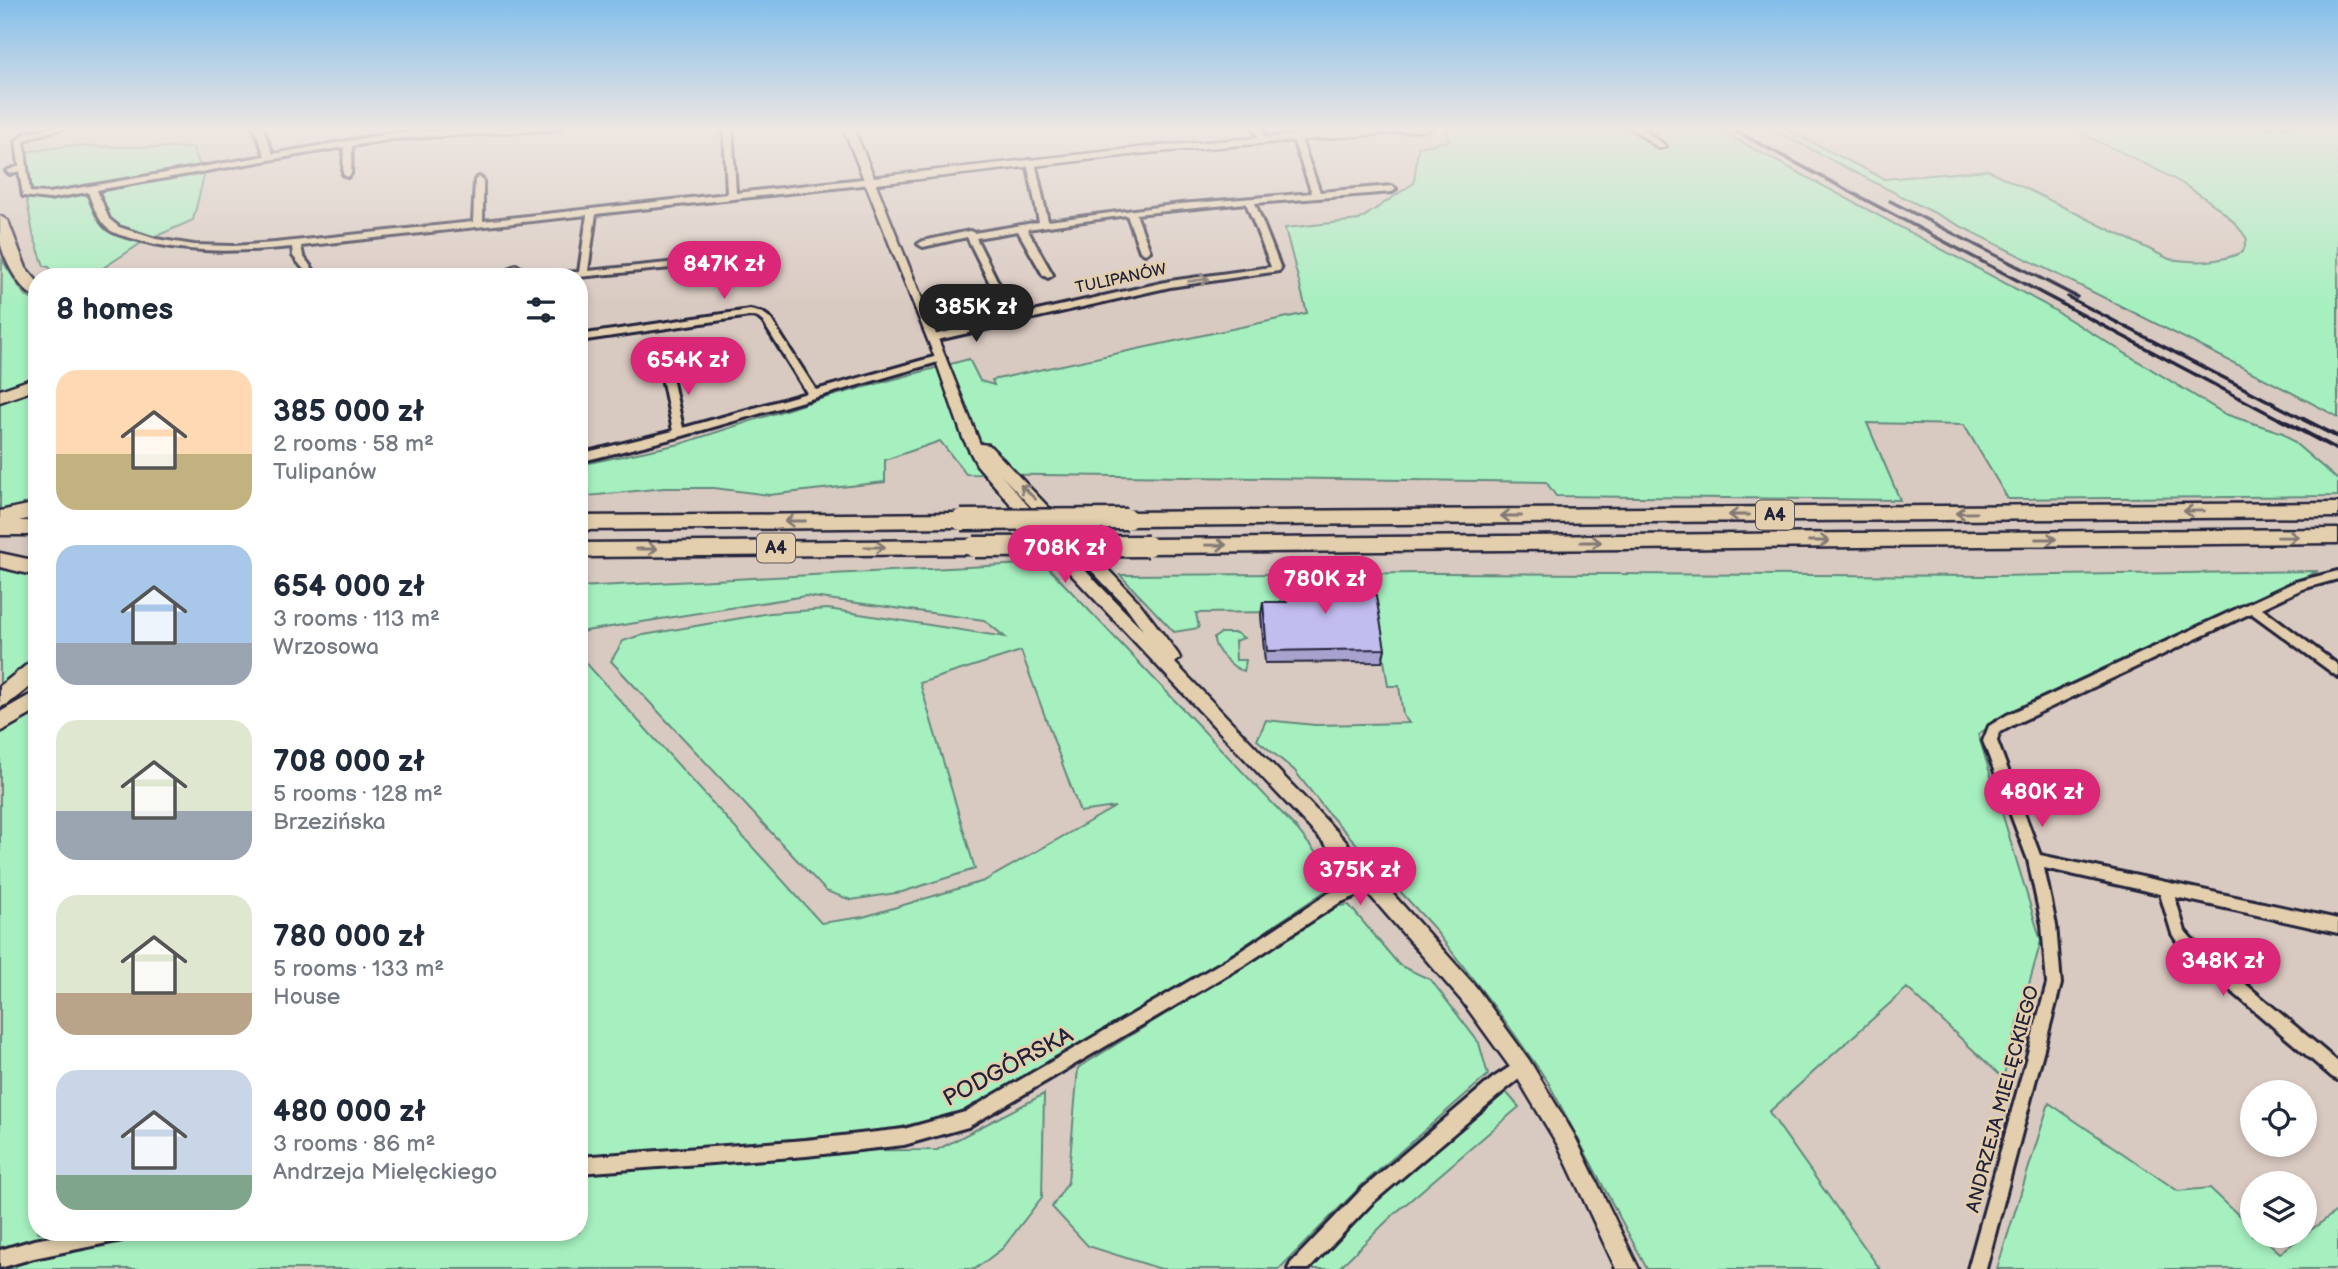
<!DOCTYPE html>
<html lang="en">
<head>
<meta charset="utf-8">
<style>
  body { margin:0; font-family:"Balsamiq Sans",sans-serif; background:#f6f6f7; color:#1f2937; height:100vh; display:flex; flex-direction:column; font-size:26px; white-space:nowrap }
  * { box-sizing:border-box; margin:0 }
  p { font-size:23px; color:#747a83 }
  .icon { flex:none; width:38px; height:38px; fill:none; stroke:currentColor; stroke-width:2; stroke-linecap:round; stroke-linejoin:round }
  .map { position:relative; flex:1; overflow:hidden }
  .drawer { position:absolute; left:28px; top:268px; width:560px; height:973px; display:flex; flex-direction:column; background:#fff; border-radius:28px; box-shadow:0 4px 10px #0003 }
  .drawer>* { flex:none }
  .controls { position:absolute; left:2240px; top:1080px; display:grid; gap:14px }
  .controls a { display:grid; place-items:center; width:77px; height:77px; border-radius:50%; background:#fff; box-shadow:0 4px 10px #0003; font-size:35px }
  .price { position:absolute; translate:-50% -60px; padding:0 16px; border-radius:24px; background:#db2777; color:#fff; font-size:23px; line-height:46px; filter:drop-shadow(0 2px 4px #0008) }
  .price::after { content:''; position:absolute; left:50%; top:42px; width:21px; height:16px; margin-left:-10px; background:inherit; clip-path:polygon(0 0,100% 0,50% 100%) }
  .price.active { background:#222; color:#fff }
  ul { padding:0; list-style:none }
  li { display:flex; align-items:center; gap:21px; height:175px; padding:0 28px }
  li span { display:grid; place-items:center; flex:none; width:196px; height:140px; border-radius:21px; color:#555 }
  li>.icon { margin-inline-start:auto }
  span .icon { width:84px; height:84px; fill:#fffc; stroke-width:1 }
  li b { font-size:30px }
  h2 { display:flex; justify-content:space-between; align-items:center; height:84px; padding:0 28px; font-size:30px }
  .map>svg:first-child { display:block }
  .green { fill:#a6f0bf; stroke:#64897d; stroke-width:2 }
  .lines { fill:none; stroke-linecap:round; stroke-linejoin:round }
  .street-casing { stroke:#22223b; stroke-width:6 }
  .secondary-casing { stroke:#22223b; stroke-width:5 }
  .highway-casing { stroke:#22223b; stroke-width:5 }
  .street { fill:#e3cfad; fill-rule:evenodd }
  .secondary { fill:#e3cfad; fill-rule:evenodd }
  .highway { fill:#e3cfad; fill-rule:evenodd }
  .rail-far1 { stroke:#22223b; stroke-width:3.5 }
  .rail { stroke:#22223b; stroke-width:4.5 }
  .highway-bridge-casing { stroke:#22223b; stroke-width:25; stroke-linecap:butt }
  .highway-bridge { stroke:#e3cfad; stroke-width:20 }
  .wall { fill:#a7a3ce; stroke:#22223b; stroke-width:2 }
  .building { fill:#c2bdef; stroke:#22223b; stroke-width:2 }
  .oneway { stroke:#827874 }
  .labels { text-anchor:middle; dominant-baseline:central; stroke-width:5; stroke-linejoin:round; paint-order:stroke }
  .far-street-label { font-size:16px; fill:#22223b; stroke:#e3cfad }
  .shield { fill:#e3cfad; stroke:#5c565d; stroke-width:2 }
  .shield-label { font-size:18px; font-weight:bold; fill:#22223b }
  .street-label { font-size:19px; fill:#22223b; stroke:#e3cfad }
  .near-street-label { font-size:23px; fill:#22223b; stroke:#e3cfad }
</style>
</head>
<body>
<div class="map">
<svg width="2338" height="1269" viewBox="0 0 2338 1269">
  <rect width="100%" height="100%" fill="#d9cac1"/>
  <filter id="ink" filterUnits="userSpaceOnUse"><feTurbulence type="fractalNoise" baseFrequency=".0143" numOctaves="2"/><feDisplacementMap in="SourceGraphic" scale="14" xChannelSelector="R" yChannelSelector="G"/><feConvolveMatrix kernelMatrix="1 2 1 2 8 2 1 2 1" color-interpolation-filters="sRGB"/></filter>
  <g filter="url(#ink)">
    <path class="green" d="M1466 127H1713L2044 304 2225 414 2283 433 2338 480V496L2008 499 1964 425 1867 423 1900 500 1556 496 1546 482 966 474 940 441 885 460V482L769 495 714 488H664L579 497V465L680 444 813 401 969 359 980 381 994 385 992 380 1307 313 1285 228 1359 220 1414 183 1418 147 1449 141 1447 128Z
      M1769 127H1782L1884 179 1988 170 2169 259C2197 263 2218 263 2243 252L2247 239C2216 189 2121 154 2068 127H2338V417C2150 317 1956 228 1769 127Z
      M67 146 193 148 204 176 193 220 143 242 97 272 103 276H56L49 267 44 266 33 234 18 153Z
      M2 260 24 294 37 303V379L0 394Z
      M37 386V505L0 512V398Z
      M1044 563 1297 829 1339 882 1205 972 973 1110 888 1130 668 1151 937 1150 1044 1094 1042 1197 1003 1248 975 1269H0V731L37 709V1232H579V655L821 923 863 917 984 881 1115 807 1080 812 1021 651 920 683 975 869 902 892 851 900 826 891 611 661 623 641 638 636 770 613 828 609 1005 637 984 620 805 596 579 632V587Z
      M0 568 37 573V667L0 695Z
      M2318 571 2030 703 1978 734 2041 941 2003 1078 1907 988 1769 1112 1880 1269H1647L1548 1082 1503 1018 1432 926 1328 813 1294 770 1257 740 1266 720 1315 725 1409 723 1403 715 1399 686H1388L1373 589H1280L1282 612 1196 613 1199 628 1174 632 1120 575 1437 573 1991 576Z
      M1221 633H1236L1244 638 1235 641 1236 660H1246L1244 671C1233 669 1213 649 1214 638Z
      M1349 905 1399 965 1431 980 1479 1043 1488 1075 1362 1185 1279 1269H1161L1088 1246 1052 1207 1068 1182 1078 1068 1339 906Z
      M1506 1092 1519 1107 1392 1216 1338 1269H1311L1382 1195Z
      M2049 1103 2178 1191 2210 1188 2252 1228V1236H2261L2280 1253 2338 1210V1269H1997Z"/>
    <g class="lines">
      <g class="street-casing">
        <path id="street" d="M52 127H66L32 137 24 142 30 192 49 193 265 156 254 127H262L273 154 393 133 514 127H562L558 129 393 139 352 146 351 174 347 177 343 174 344 147 97 190 109 219 119 227 156 239 194 245 234 246 275 243 473 222 475 180 479 177 483 180V221L727 194 724 127H732L736 193 871 178 875 181 871 184 596 214 588 271 767 253 772 256 769 272 764 275 759 272 762 259 579 277 555 276 559 273 579 272 587 215 301 246 303 256 318 276H309L293 256 292 247C238 252 187 254 135 239 125 236 112 234 105 226 97 217 92 203 88 192L49 199 23 196 19 171 10 174 6 171 19 166 16 141 26 133Z
          M1254 127H1262L1266 139 1265 141H1259Z
          M1630 127H1639L1666 146 1659 148Z
          M1296 134 1300 137 1320 192 1392 186 1396 189 1392 192 1255 203 1281 269 1279 271 1170 287 933 341 928 338 933 335 1007 318 967 237 923 247 918 244 923 241 970 231 974 233 1039 222 1027 162 1028 160 1035 162 1048 221 1181 204 1312 193 1292 137ZM1246 203 1271 267 1170 281 1015 316 976 238 1018 231 1043 275 1048 278 1053 275 1027 229 1127 215 1140 251 1145 254 1150 251 1136 214Z
          M516 265 521 268 520 276H511V268Z
          M750 310 763 313 770 318 816 390 941 355 946 358 945 360 679 437 579 462V454L673 431 660 368 661 366 665 365 670 368 683 428 807 393 763 322 757 317 750 316 579 341V335Z
          M2338 571V579L2302 589 2262 608 2338 665V677L2251 613 2017 723 1999 733 1997 741 2040 855 2338 919V933L2175 897 2185 931 2191 938 2338 1062V1080L2332 1077 2181 948 2172 934 2160 894 2044 868 2056 925 2061 984 1986 1269H1968L2047 984 2042 925 2028 860 1983 741 1989 726 2007 715 2295 582Z
          M1371 877 1376 878 1378 883 1376 888 1339 903 1246 964 968 1127 904 1145 806 1156 579 1173V1157L806 1140 904 1129 965 1112 1236 954 1329 893Z
          M1522 1059 1528 1062 1530 1067 1528 1072 1505 1090 1372 1203 1309 1269H1288L1291 1263 1360 1191 1493 1078Z
          M78 1232H130L128 1238 122 1240 34 1258 0 1268V1250L34 1240Z"/>
      </g>
      <g class="secondary-casing">
        <path id="secondary" d="M843 127H853L874 177 1147 147 1389 127H1432L1427 130 1147 153 876 184 980 444 989 445 1138 601 1178 654 1180 658 1175 663 1338 833 1476 987 1529 1060 1573 1133 1639 1269H1616L1559 1147 1515 1074 1462 1001 1326 845 1068 571 977 465 963 438 935 358ZM1001 475 1128 609 1143 630 1078 563Z"/>
      </g>
      <g class="highway-casing">
        <path id="highway" d="M0 216 8 221 26 268 37 281V297C20 293 2 256 0 240 0 232 0 224 0 216Z
          M37 377V389L0 402V390Z
          M37 503V517L19 521H37V535H0V511Z
          M2338 503V517L1127 526 1120 524 1117 519 1120 514 1127 512Z
          M961 513 968 515 971 520 968 525 961 527 579 530V516Z
          M2338 529V543L1148 553 1141 551 1138 546 1141 541 1148 539Z
          M974 540 981 542 984 547 981 552 974 554 579 557V543Z
          M0 553 37 561V576L0 567Z
          M37 661V681L8 704 0 707V686L29 663Z
          M37 691V711L0 732V712Z"/>
      </g>
      <use href="#street" class="street"/>
      <use href="#secondary" class="secondary"/>
      <use href="#highway" class="highway"/>
      <path class="rail-far1" d="M1728 127 2283 421
        M1890 201 2077 297
        M2068 297 2307 421"/>
      <path class="rail" d="M2280 419 2338 450
        M2303 419 2338 437"/>
      <g class="highway-bridge-casing">
        <path id="highway-bridge" d="M961 520 1127 519
          M974 547 1148 546"/>
      </g>
      <use href="#highway-bridge" class="highway-bridge"/>
    </g>
    <path class="wall" d="M1285 579 1385 649 1382 662 1265 663 1261 615 1263 602H1285L1284 592Z"/>
    <path class="building" d="M1373 578 1385 649 1267 651 1263 602H1287L1285 579Z"/>
    <defs><path id="oneway-shaft" d="M-6 0H5M1.5-3L5.5 0L1.5 3" fill="none" stroke-width="1.6" stroke-linecap="round" stroke-linejoin="round" transform="scale(1.75)"/></defs>
    <g class="oneway">
      <use href="#oneway-shaft" transform="translate(1199 280) rotate(-8)"/>
      <use href="#oneway-shaft" transform="translate(1028 492) rotate(-136)"/>
      <use href="#oneway-shaft" transform="translate(2194 511) rotate(179)"/>
      <use href="#oneway-shaft" transform="translate(1966 513) rotate(179)"/>
      <use href="#oneway-shaft" transform="translate(1739 515) rotate(180)"/>
      <use href="#oneway-shaft" transform="translate(1511 516) rotate(180)"/>
      <use href="#oneway-shaft" transform="translate(795 521) rotate(180)"/>
      <use href="#oneway-shaft" transform="translate(2288 537) rotate(-1)"/>
      <use href="#oneway-shaft" transform="translate(2046 539)"/>
      <use href="#oneway-shaft" transform="translate(1819 541)"/>
      <use href="#oneway-shaft" transform="translate(1591 542)"/>
      <use href="#oneway-shaft" transform="translate(1216 545) rotate(-1)"/>
      <use href="#oneway-shaft" transform="translate(875 547)"/>
      <use href="#oneway-shaft" transform="translate(647 549)"/>
    </g>
  </g>
  <linearGradient id="sky" x2="0" y2="1"><stop stop-color="#83beea"/><stop offset="0.42" stop-color="#eee7e3"/><stop offset="1" stop-color="#eee7e3" stop-opacity="0"/></linearGradient>
  <rect width="2338" height="305" fill="url(#sky)"/>
  <g class="labels">
    <g class="far-street-label">
      <text transform="translate(1121 279) rotate(-12)">TULIPANÓW</text>
    </g>
    <g class="shield">
      <rect x="1756" y="500.5" width="38" height="29" rx="5"/>
      <rect x="757" y="533.5" width="38" height="29" rx="5"/>
    </g>
    <g class="shield-label">
      <text x="1775" y="515">A4</text>
      <text x="776" y="548">A4</text>
    </g>
    <g class="street-label">
      <text transform="translate(2003 1099) rotate(-75)">ANDRZEJA MIELĘCKIEGO</text>
    </g>
    <g class="near-street-label">
      <text transform="translate(1008 1067) rotate(-28)">PODGÓRSKA</text>
    </g>
  </g>
</svg>
<div class="controls">
<a><svg class="icon" aria-label="locate" viewBox="0 0 24 24"><circle cx="12" cy="12" r="6"/><path d="M12 2v4M12 18v4M2 12h4M18 12h4"/></svg></a>
<a><svg class="icon" aria-label="layers" viewBox="0 0 24 24"><path d="M12 4l9 5-9 5-9-5zM3 14l9 5 9-5"/></svg></a>
</div>
<b class="price" style="left:724px;top:301px">847K zł</b>
<b class="price active" style="left:976px;top:344px">385K zł</b>
<b class="price" style="left:688px;top:397px">654K zł</b>
<b class="price" style="left:1065px;top:585px">708K zł</b>
<b class="price" style="left:1325px;top:616px">780K zł</b>
<b class="price" style="left:2042px;top:829px">480K zł</b>
<b class="price" style="left:1360px;top:907px">375K zł</b>
<b class="price" style="left:2223px;top:998px">348K zł</b>
<section class="drawer">
<h2>8 homes<svg class="icon" aria-label="filters" viewBox="0 0 24 24"><path d="M4 7h16M4 17h16"/><circle cx="9" cy="7" r="2"/><circle cx="15" cy="17" r="2"/></svg></h2>
<ul>
<li><span style="background:linear-gradient(#ffd9b3 60%,#c2b280 0)"><svg class="icon" aria-label="home" viewBox="0 0 24 24"><path d="M3 11l9-7 9 7M6 9v11h12V9"/></svg></span><div><b>385 000 zł</b><p>2 rooms · 58 m²</p><p>Tulipanów</p></div></li>
<li><span style="background:linear-gradient(#a9c7e8 70%,#9aa5b1 0)"><svg class="icon" aria-label="home" viewBox="0 0 24 24"><path d="M3 11l9-7 9 7M6 9v11h12V9"/></svg></span><div><b>654 000 zł</b><p>3 rooms · 113 m²</p><p>Wrzosowa</p></div></li>
<li><span style="background:linear-gradient(#dfe7d0 65%,#9aa5b1 0)"><svg class="icon" aria-label="home" viewBox="0 0 24 24"><path d="M3 11l9-7 9 7M6 9v11h12V9"/></svg></span><div><b>708 000 zł</b><p>5 rooms · 128 m²</p><p>Brzezińska</p></div></li>
<li><span style="background:linear-gradient(#dfe7d0 70%,#b9a48a 0)"><svg class="icon" aria-label="home" viewBox="0 0 24 24"><path d="M3 11l9-7 9 7M6 9v11h12V9"/></svg></span><div><b>780 000 zł</b><p>5 rooms · 133 m²</p><p>House</p></div></li>
<li><span style="background:linear-gradient(#c9d6e8 75%,#7fa58c 0)"><svg class="icon" aria-label="home" viewBox="0 0 24 24"><path d="M3 11l9-7 9 7M6 9v11h12V9"/></svg></span><div><b>480 000 zł</b><p>3 rooms · 86 m²</p><p>Andrzeja Mielęckiego</p></div></li>
</ul>
</section>
</div>
</body>
</html>
